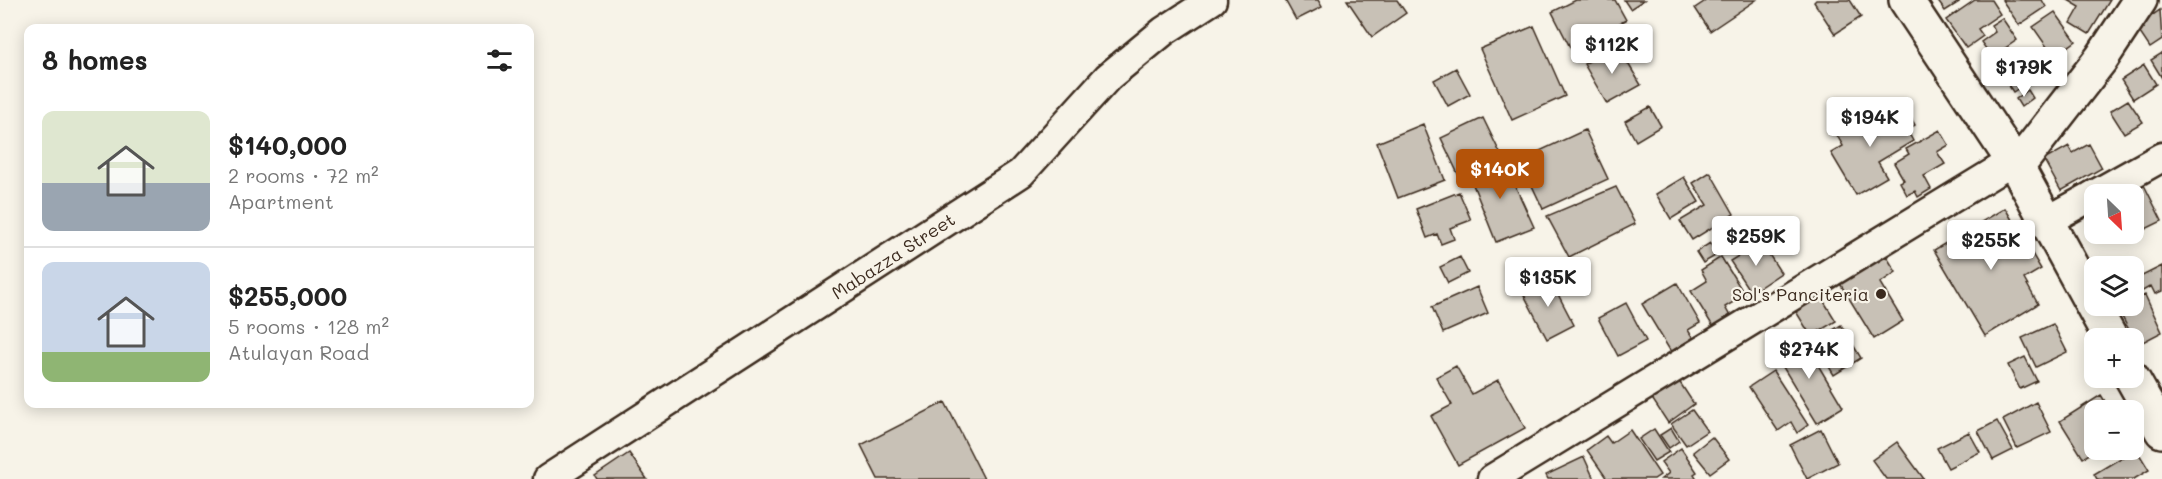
<!DOCTYPE html>
<html lang="en">
<head>
<meta charset="utf-8">
<style>
  body { margin:0; font-family:Mali,sans-serif; background:#f6f6f6; color:#222; height:100vh; display:flex; flex-direction:column; font-size:22px; white-space:nowrap }
  * { box-sizing:border-box; margin:0 }
  p { font-size:20px; color:#767676 }
  .icon { flex:none; width:33px; height:33px; fill:none; stroke:currentColor; stroke-width:2; stroke-linecap:round; stroke-linejoin:round }
  .map { position:relative; flex:1; overflow:hidden }
  .sheet { position:absolute; left:24px; top:24px; width:510px; height:384px; display:flex; flex-direction:column; background:#fff; border-radius:12px; box-shadow:0 3px 15px #0003 }
  .sheet>* { flex:none }
  .needle { width:39px; rotate:155deg }
  .fabs { position:absolute; left:2084px; top:184px; display:grid; gap:12px }
  .fabs a { display:grid; place-items:center; width:60px; height:60px; border-radius:12px; background:#fff; box-shadow:0 3px 15px #0003; font-size:30px }
  .price { position:absolute; translate:-50% -51px; padding:0 14px; border-radius:6px; background:#fff; color:#222; font-size:20px; line-height:39px; filter:drop-shadow(0 2px 3px #0008) }
  .price::after { content:''; position:absolute; left:50%; top:36px; width:18px; height:14px; margin-left:-9px; background:inherit; clip-path:polygon(0 0,100% 0,50% 100%) }
  .price.active { background:#b45309; color:#fff }
  ul { padding:0; list-style:none }
  li { display:flex; align-items:center; gap:18px; height:150px; padding:0 18px }
  li+li { border-top:2px solid #e0e0e0 }
  li span { display:grid; place-items:center; flex:none; width:168px; height:120px; border-radius:12px; color:#555 }
  li>.icon { margin-inline-start:auto }
  span .icon { width:72px; height:72px; fill:#fffc; stroke-width:1 }
  li b { font-size:26px }
  h2 { display:flex; justify-content:space-between; align-items:center; height:72px; padding:0 18px; font-size:26px }
  .map>svg:first-child { display:block }
  .building { fill:#c8c1b6; stroke:#3b2a1e; stroke-width:1.5 }
  .lines { fill:none; stroke-linecap:round; stroke-linejoin:round }
  .street-casing { stroke:#3b2a1e; stroke-width:33 }
  .secondary-casing { stroke:#3b2a1e; stroke-width:38 }
  .street { stroke:#f7f3e8; stroke-width:28 }
  .secondary { stroke:#f7f3e8; stroke-width:33 }
  .poi-dot { fill:#3b2a1e; stroke:#f7f3e8; stroke-width:2 }
  .labels { text-anchor:middle; dominant-baseline:central; stroke-width:4.5; stroke-linejoin:round; paint-order:stroke }
  .street-label { font-size:18px; fill:#3b2a1e; stroke:#f7f3e8 }
  .poi-label { font-size:18px; fill:#3b2a1e; stroke:#f7f3e8; text-anchor:end }
</style>
</head>
<body>
<div class="map">
<svg width="2162" height="479" viewBox="0 0 2162 479">
  <rect width="100%" height="100%" fill="#f7f3e8"/>
  <filter id="ink" filterUnits="userSpaceOnUse"><feTurbulence type="fractalNoise" baseFrequency=".0167" numOctaves="2"/><feDisplacementMap in="SourceGraphic" scale="12" xChannelSelector="R" yChannelSelector="G"/><feConvolveMatrix kernelMatrix="1 2 1 2 8 2 1 2 1" color-interpolation-filters="sRGB"/></filter>
  <g filter="url(#ink)">
    <path class="building" d="M1285 0H1318L1322 7 1296 20Z
      M1347 0H1397L1406 13 1372 37Z
      M1576 0H1615L1626 20 1571 49 1552 12Z
      M1624 0H1644L1630 9Z
      M1707 0H1756L1710 31 1695 8Z
      M1816 0H1850L1861 17 1835 34 1814 2Z
      M1937 0H1957L1959 2 1945 11Z
      M1975 0H1991L2000 14 1978 29 1983 36 1966 48 1946 20Z
      M2002 0H2042L2046 7 2019 25Z
      M2068 0H2110L2089 34 2071 23 2080 7Z
      M2160 10 2162 40 2150 48 2136 27Z
      M2055 12 2076 41 2054 57 2033 27Z
      M2002 18 2017 40 1992 57 1981 42 1995 32 1991 25Z
      M1534 26 1565 96 1512 120 1480 49Z
      M1617 45 1641 85 1607 104 1584 64Z
      M2162 53V78L2151 60Z
      M2018 54 2034 78 2013 92 1997 68Z
      M2144 65 2156 84 2133 99 2121 80Z
      M1456 68 1470 94 1448 106 1434 80Z
      M2028 90 2033 98 2021 107 2016 99Z
      M2128 100 2143 122 2124 133 2110 111Z
      M1650 107 1661 126 1636 141 1625 121Z
      M1906 109 1915 125 1907 130 1913 141 1878 162 1887 177 1856 195 1831 153 1843 146 1834 130 1864 113 1874 128Z
      M1483 118 1501 155 1459 176 1441 138Z
      M1423 124 1445 180 1398 198 1377 143Z
      M1585 130 1608 179 1543 209 1520 160Z
      M1940 130 1949 145 1937 152 1945 164 1924 176 1931 189 1918 197 1915 191 1907 195 1900 182 1904 180 1894 163 1909 154 1906 149Z
      M2089 144 2102 168 2061 191 2044 160 2069 146 2073 153Z
      M1501 155 1534 227 1496 242 1468 172Z
      M1710 172 1734 214 1692 240 1680 221 1707 205 1693 183Z
      M1684 177 1699 202 1671 219 1656 194Z
      M2143 183 2162 221 2121 241 2118 234H2133V195H2119Z
      M1616 187 1635 224 1569 257 1547 216Z
      M1459 192 1471 220 1450 228 1454 239 1441 244 1437 234 1427 238 1416 209Z
      M2005 208 2041 269 2024 279 2038 304 1985 336 1934 250Z
      M1761 242 1781 273 1751 293 1730 261Z
      M1710 243 1717 255 1703 263 1696 252Z
      M1885 254 1896 272 1880 283 1903 321 1874 339 1839 282Z
      M1460 257 1468 273 1448 283 1440 267Z
      M1721 257 1745 295 1725 307 1731 318 1714 328 1691 291 1707 281 1701 270Z
      M2162 266V291L2155 294 2151 286 2141 292 2134 280Z
      M1549 277 1574 325 1547 339 1522 291Z
      M1677 283 1700 323 1688 330 1693 338 1671 352 1642 304Z
      M1477 287 1488 313 1443 333 1432 307Z
      M1820 295 1836 321 1811 336 1795 310Z
      M2145 295 2162 332 2137 345 2118 309 2133 306V301Z
      M1626 303 1646 341 1618 356 1598 318Z
      M2053 324 2067 352 2036 367 2022 338Z
      M1841 325 1861 358 1834 375 1814 342Z
      M1802 338 1843 407 1817 423 1775 354Z
      M2025 357 2037 381 2020 389 2008 365Z
      M1456 366 1472 394 1498 380 1525 428 1458 465 1431 416 1452 405 1436 377Z
      M1773 371 1808 425 1797 433 1791 422 1778 431 1749 387Z
      M1675 375 1694 404 1668 423 1649 394Z
      M2101 395 2111 411H2094L2096 450 2083 458 2060 421Z
      M945 402 984 479H878L861 445Z
      M2036 402 2051 432 2017 448 2003 420Z
      M1692 410 1707 431 1686 445 1671 424Z
      M1997 421 2013 450 1993 460 1978 431Z
      M1671 428 1679 441 1669 448 1660 435Z
      M1654 429 1669 452 1654 461 1639 439Z
      M1821 429 1838 463 1807 479 1790 445Z
      M1630 430 1660 475 1654 479H1607L1587 450 1606 436 1611 443Z
      M1969 432 1980 452 1948 468 1937 448Z
      M1712 437 1729 459 1710 473 1693 452Z
      M1897 442 1924 479H1886L1872 460Z
      M1681 448 1697 472 1694 474 1697 479H1661L1669 473 1661 462Z
      M2136 449 2149 470 2134 479H2097L2094 474Z
      M629 453 647 479H597L595 476Z
      M1584 457 1594 479H1548L1546 475Z"/>
    <g class="lines">
      <g class="street-casing">
        <g id="street">
          <path d="M2094 195 2162 157"/>
          <path d="M2047 221 2094 195"/>
          <path id="s1" d="M548 479 1021 173 1108 77 1164 31 1212 0"/>
          <path d="M1492 479 2013 161"/>
        </g>
      </g>
      <g class="secondary-casing">
        <path id="secondary" d="M1906 0 2017 167 2111 339
          M2017 167 2101 59 2140 0
          M2132 378 2162 431"/>
      </g>
      <use href="#street" class="street"/>
      <use href="#secondary" class="secondary"/>
    </g>
  </g>
  <circle class="poi-dot" cx="1881" cy="294" r="6"/>
  <g class="labels">
    <g class="street-label">
      <text stroke="none"><textPath href="#s1" startOffset="411">Mabazza Street</textPath></text>
    </g>
    <g class="poi-label">
      <text x="1869" y="294">Sol's Panciteria</text>
    </g>
  </g>
</svg>
<div class="fabs">
<a><svg class="needle" viewBox="-14 -14 28 28"><path d="M0-13l5 13h-10z" fill="#e53935"/><path d="M0 13l5-13h-10z" fill="#767676"/></svg></a>
<a><svg class="icon" aria-label="layers" viewBox="0 0 24 24"><path d="M12 4l9 5-9 5-9-5zM3 14l9 5 9-5"/></svg></a>
<a>+</a>
<a>−</a>
</div>
<b class="price" style="left:1612px;top:75px">$112K</b>
<b class="price" style="left:2024px;top:98px">$179K</b>
<b class="price" style="left:1870px;top:148px">$194K</b>
<b class="price active" style="left:1500px;top:200px">$140K</b>
<b class="price" style="left:1756px;top:267px">$259K</b>
<b class="price" style="left:1991px;top:271px">$255K</b>
<b class="price" style="left:1548px;top:308px">$135K</b>
<b class="price" style="left:1809px;top:380px">$274K</b>
<section class="sheet">
<h2>8 homes<svg class="icon" aria-label="filters" viewBox="0 0 24 24"><path d="M4 7h16M4 17h16"/><circle cx="9" cy="7" r="2"/><circle cx="15" cy="17" r="2"/></svg></h2>
<ul>
<li><span style="background:linear-gradient(#dfe7d0 60%,#9aa5b1 0)"><svg class="icon" aria-label="home" viewBox="0 0 24 24"><path d="M3 11l9-7 9 7M6 9v11h12V9"/></svg></span><div><b>$140,000</b><p>2 rooms · 72 m²</p><p>Apartment</p></div></li>
<li><span style="background:linear-gradient(#c9d6e8 75%,#8fb573 0)"><svg class="icon" aria-label="home" viewBox="0 0 24 24"><path d="M3 11l9-7 9 7M6 9v11h12V9"/></svg></span><div><b>$255,000</b><p>5 rooms · 128 m²</p><p>Atulayan Road</p></div></li>
</ul>
</section>
</div>
</body>
</html>
